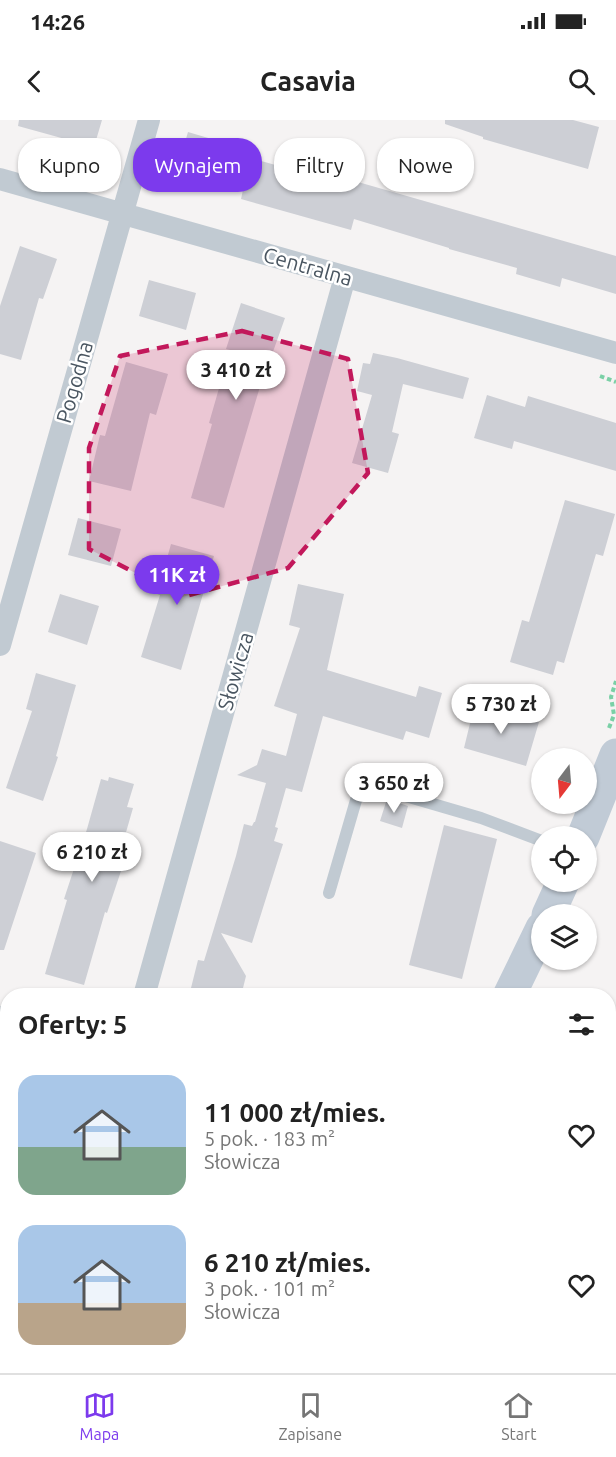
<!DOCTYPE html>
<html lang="pl">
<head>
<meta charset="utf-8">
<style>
  body { margin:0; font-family:Ubuntu,sans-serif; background:#f2f2f2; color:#222; height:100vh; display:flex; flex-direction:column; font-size:22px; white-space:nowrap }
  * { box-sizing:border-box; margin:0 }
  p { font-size:20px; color:#767676 }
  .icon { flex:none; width:33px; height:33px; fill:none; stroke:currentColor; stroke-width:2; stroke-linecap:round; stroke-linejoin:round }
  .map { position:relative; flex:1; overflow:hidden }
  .sheet { position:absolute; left:0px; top:868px; width:616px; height:386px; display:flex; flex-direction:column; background:#fff; border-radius:24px 24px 0 0; box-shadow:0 2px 4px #0004 }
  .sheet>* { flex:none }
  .hud { position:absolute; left:18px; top:18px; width:580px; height:54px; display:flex; gap:12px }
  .needle { width:39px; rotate:196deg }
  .controls { position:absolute; left:531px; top:628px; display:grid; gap:12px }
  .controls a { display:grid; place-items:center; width:66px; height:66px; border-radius:50%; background:#fff; box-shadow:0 2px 4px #0004; font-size:30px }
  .price { position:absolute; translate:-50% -51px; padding:0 14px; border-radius:21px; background:#fff; color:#222; font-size:20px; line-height:39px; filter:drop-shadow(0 2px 3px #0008) }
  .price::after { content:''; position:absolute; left:50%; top:36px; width:18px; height:14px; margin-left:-9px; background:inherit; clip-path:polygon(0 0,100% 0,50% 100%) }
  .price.selected { background:#7c3aed; color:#fff }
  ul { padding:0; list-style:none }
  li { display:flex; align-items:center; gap:18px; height:150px; padding:0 18px }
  li span { display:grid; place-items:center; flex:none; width:168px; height:120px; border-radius:18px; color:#555 }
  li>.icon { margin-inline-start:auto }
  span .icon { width:72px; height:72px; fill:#fffc; stroke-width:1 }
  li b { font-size:26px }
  h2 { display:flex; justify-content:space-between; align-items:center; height:72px; padding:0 18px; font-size:26px }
  .tag { padding:0 21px; border-radius:24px; background:#fff; box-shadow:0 2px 4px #0004; font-size:21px; line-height:54px }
  .tag.selected { background:#7c3aed; color:#fff }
  .status { display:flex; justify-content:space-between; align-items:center; height:42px; padding:0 30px; background:#fff; direction:ltr }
  .status svg { height:16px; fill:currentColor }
  header { display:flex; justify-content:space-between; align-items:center; height:78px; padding:0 18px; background:#fff; font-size:27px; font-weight:700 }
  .tabs { display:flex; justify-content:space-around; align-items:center; height:84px; border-top:2px solid #e0e0e0; background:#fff; font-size:16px; color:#767676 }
  .tabs a { display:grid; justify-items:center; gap:3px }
  .tabs .selected { color:#7c3aed }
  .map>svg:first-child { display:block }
  .green { fill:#c3f1d5 }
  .building { fill:#cdcfd5 }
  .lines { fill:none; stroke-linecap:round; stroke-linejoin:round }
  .path { stroke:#7ad0a6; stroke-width:4; stroke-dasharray:4.5 3; stroke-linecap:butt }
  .lane { stroke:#c1cad2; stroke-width:12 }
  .street { stroke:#c1cad2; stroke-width:22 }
  .secondary { stroke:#c1cbd6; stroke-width:33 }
  .marked { fill:#c2185b; fill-opacity:0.2; stroke:#c2185b; stroke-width:4.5; stroke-dasharray:12 8; stroke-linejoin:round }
  .labels { text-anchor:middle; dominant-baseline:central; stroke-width:5; stroke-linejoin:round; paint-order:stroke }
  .street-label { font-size:21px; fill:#4a5661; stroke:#fff }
</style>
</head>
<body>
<div class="status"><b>14:26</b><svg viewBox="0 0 49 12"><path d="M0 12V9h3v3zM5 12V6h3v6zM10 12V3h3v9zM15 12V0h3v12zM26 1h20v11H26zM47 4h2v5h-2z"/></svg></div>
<header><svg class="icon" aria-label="back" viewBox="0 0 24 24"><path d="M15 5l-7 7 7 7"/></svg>Casavia<svg class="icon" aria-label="search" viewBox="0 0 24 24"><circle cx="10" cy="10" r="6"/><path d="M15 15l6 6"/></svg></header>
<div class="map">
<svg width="616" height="1253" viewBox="0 0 616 1253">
  <rect width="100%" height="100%" fill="#f5f3f3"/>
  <path class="green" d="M7 1145V1208L0 1203V1161Z"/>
  <path class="building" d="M19 0H102L94 27 18 6Z
    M445 0H573L599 7 588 49 483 19V17L445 4Z
    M188 12 242 28 240 35 322 58 323 52 616 136V174L562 158 560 167 516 154 517 148 449 129V128L354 99 351 110 241 79 243 70 177 49Z
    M20 126 57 139 43 179 39 178 21 240 0 234V186Z
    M149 160 196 173 186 210 139 196Z
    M241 183 285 198 269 243H267L224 388 191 378 212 304 209 303 230 230 226 229Z
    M373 233 397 238 469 258 463 279 403 264 392 312 399 314 388 353 352 343 372 275 357 271 363 243 370 244Z
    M126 242 168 254 156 295 150 293 131 371 89 361 100 315 105 316Z
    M487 275 525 287 528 276 616 303V351L514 321 512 329 474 318Z
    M565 380 615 394 603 436 596 434 564 543 557 541 553 555 510 542 522 500 529 502Z
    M78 398 121 409 111 446 68 435Z
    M171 424 214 436 181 550 141 537 160 475 157 474Z
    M298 464 344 474 327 550 416 577 419 566 442 573 429 618 406 611 403 620 323 596 302 672 286 668 275 707 278 708 274 721 283 724 252 823 221 813 246 856 241 876H189L198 840 204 841 236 736 244 704 252 706 254 702H255L266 663 237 655 257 645 262 629 286 636 297 594 274 586 300 508 289 505Z
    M60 474 99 486 87 525 48 512Z
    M36 553 76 565 56 636 58 637 43 681 6 668 32 591 26 589Z
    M475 583 539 602 526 646 464 628Z
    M109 657 134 664 127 687 133 688 118 740 124 742 107 793 105 792 84 865 45 854 67 780 64 779 87 709 101 659 108 661Z
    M387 679 408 686 402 708 380 701Z
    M444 705 497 719 462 859 409 845Z
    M0 721 36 733 4 830H0Z"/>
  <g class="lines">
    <path class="path" d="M600 256 616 262
      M609 608 614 595 611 577 616 561
      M0 932 8 937"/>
    <path class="lane" d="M329 773 361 663 481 698 542 721
      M5 1102 8 1103
      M170 1253 174 1246"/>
    <path class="street" d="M0 59 616 233
      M0 525 149 0
      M144 876 345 157
      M0 897 8 899
      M0 1002 8 981
      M609 1048 616 1049"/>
    <path class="secondary" d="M583 717 616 635
      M548 795 563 762
      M509 876 542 808
      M254 1253 259 1246"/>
  </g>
  <path class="marked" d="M242 211 348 239 368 353 288 448 182 477 89 429V328L120 236Z"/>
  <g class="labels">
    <g class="street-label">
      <text transform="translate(308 146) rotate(16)">Centralna</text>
      <text transform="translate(74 262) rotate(-74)">Pogodna</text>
      <text transform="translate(235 551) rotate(-74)">Słowicza</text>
    </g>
  </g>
</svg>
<div class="controls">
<a><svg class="needle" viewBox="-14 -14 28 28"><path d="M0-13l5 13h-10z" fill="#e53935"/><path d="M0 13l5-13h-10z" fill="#767676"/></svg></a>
<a><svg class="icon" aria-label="locate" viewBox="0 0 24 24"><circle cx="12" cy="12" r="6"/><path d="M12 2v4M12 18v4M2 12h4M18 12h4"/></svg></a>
<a><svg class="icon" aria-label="layers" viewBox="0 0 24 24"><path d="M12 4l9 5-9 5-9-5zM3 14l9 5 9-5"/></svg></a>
</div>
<b class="price" style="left:236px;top:281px">3 410 zł</b>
<b class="price selected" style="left:177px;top:486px">11K zł</b>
<b class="price" style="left:501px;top:615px">5 730 zł</b>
<b class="price" style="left:394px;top:694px">3 650 zł</b>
<b class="price" style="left:92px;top:763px">6 210 zł</b>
<div class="hud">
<a class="tag">Kupno</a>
<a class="tag selected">Wynajem</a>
<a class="tag">Filtry</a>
<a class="tag">Nowe</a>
</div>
<section class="sheet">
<h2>Oferty: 5<svg class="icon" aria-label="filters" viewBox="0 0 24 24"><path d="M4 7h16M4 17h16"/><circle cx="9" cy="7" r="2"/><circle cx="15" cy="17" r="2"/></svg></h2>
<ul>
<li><span style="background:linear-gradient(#a9c7e8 60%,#7fa58c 0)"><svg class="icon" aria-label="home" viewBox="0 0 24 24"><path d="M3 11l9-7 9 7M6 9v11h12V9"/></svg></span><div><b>11 000 zł/mies.</b><p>5 pok. · 183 m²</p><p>Słowicza</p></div><svg class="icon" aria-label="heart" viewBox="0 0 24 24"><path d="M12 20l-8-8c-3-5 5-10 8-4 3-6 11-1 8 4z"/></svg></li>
<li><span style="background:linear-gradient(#a9c7e8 65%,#b9a48a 0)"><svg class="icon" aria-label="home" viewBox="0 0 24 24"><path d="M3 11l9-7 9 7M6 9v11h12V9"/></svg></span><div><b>6 210 zł/mies.</b><p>3 pok. · 101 m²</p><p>Słowicza</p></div><svg class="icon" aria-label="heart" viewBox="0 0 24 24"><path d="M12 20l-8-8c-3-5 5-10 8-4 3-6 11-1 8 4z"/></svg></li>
</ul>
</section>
</div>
<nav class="tabs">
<a class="selected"><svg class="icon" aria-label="map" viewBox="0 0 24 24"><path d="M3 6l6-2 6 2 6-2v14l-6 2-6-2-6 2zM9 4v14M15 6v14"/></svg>Mapa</a>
<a><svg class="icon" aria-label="saved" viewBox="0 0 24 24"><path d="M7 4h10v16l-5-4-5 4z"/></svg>Zapisane</a>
<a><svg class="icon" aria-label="home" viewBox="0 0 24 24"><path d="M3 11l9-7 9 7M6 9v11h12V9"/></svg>Start</a>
</nav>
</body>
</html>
